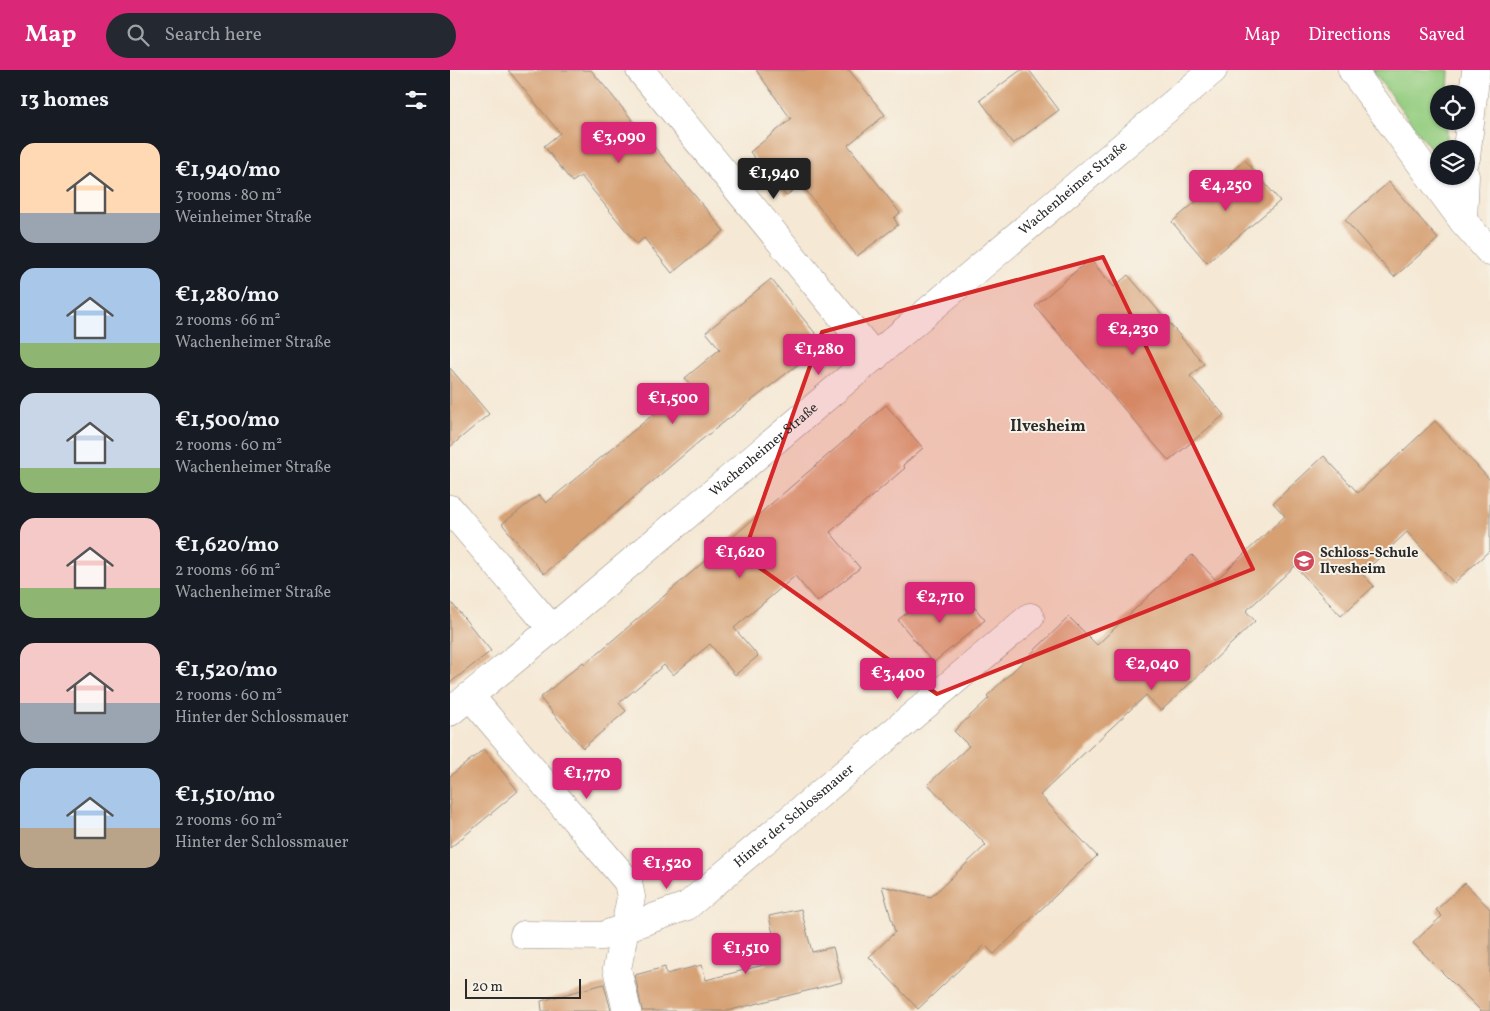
<!DOCTYPE html>
<html lang="en">
<head>
<meta charset="utf-8">
<style>
  body { margin:0; font-family:Vollkorn,serif; background:#242831; color:#f1f3f6; height:100vh; display:flex; flex-direction:column; font-size:19px; white-space:nowrap }
  * { box-sizing:border-box; margin:0 }
  p { font-size:16px; color:#9ea1a6 }
  .icon { flex:none; width:28px; height:28px; fill:none; stroke:currentColor; stroke-width:2; stroke-linecap:round; stroke-linejoin:round }
  .map { position:relative; flex:1; overflow:hidden }
  .side { display:flex; flex-direction:column; background:#171b24; width:450px }
  .side>* { flex:none }
  .controls { position:absolute; left:980px; top:15px; display:grid; gap:10px }
  .controls a { display:grid; place-items:center; width:45px; height:45px; border-radius:50%; background:#171b24; box-shadow:0 1px 4px #0004; font-size:25px }
  .scale { position:absolute; left:15px; bottom:12px; width:116px; box-sizing:border-box; padding-left:5px; border:2px solid #2b2b2b; border-top:0; font-size:14px; line-height:18px; white-space:nowrap; color:#2b2b2b; -webkit-text-stroke:4px #f7f3e8; paint-order:stroke }
  .price { position:absolute; translate:-50% -42px; padding:0 11px; border-radius:5px; background:#db2777; color:#fff; font-size:16px; line-height:32px; filter:drop-shadow(0 1px 2px #0008) }
  .price::after { content:''; position:absolute; left:50%; top:30px; width:15px; height:11px; margin-left:-8px; background:inherit; clip-path:polygon(0 0,100% 0,50% 100%) }
  .price.on { background:#222; color:#fff }
  ul { padding:0; list-style:none }
  li { display:flex; align-items:center; gap:15px; height:125px; padding:0 20px }
  li span { display:grid; place-items:center; flex:none; width:140px; height:100px; border-radius:15px; color:#555 }
  li>.icon { margin-inline-start:auto }
  span .icon { width:60px; height:60px; fill:#fffc; stroke-width:1 }
  li b { font-size:21px }
  h2 { display:flex; justify-content:space-between; align-items:center; height:60px; padding:0 20px; font-size:21px }
  header { display:flex; align-items:center; gap:30px; box-sizing:border-box; height:70px; padding:0 25px; background:#db2777; color:#fff }
  header strong { font-size:24px }
  nav { display:flex; gap:28px; margin-inline-start:auto; font-size:18px }
  .search { width:350px; height:45px; background:#242831; display:flex; align-items:center; gap:12px; box-sizing:border-box; padding:0 18px; border-radius:28px; color:#9ea1a6; font-size:19px }
  main { display:flex; flex:1; min-height:0 }
  .map>svg:first-child { display:block }
  .green { fill:#94cd80; stroke:#607c56 }
  .building { fill:#d6a073 }
  .lines { fill:none; stroke-linecap:round; stroke-linejoin:round }
  .street-casing { stroke:#908a80; stroke-width:29 }
  .street { stroke:#fff; stroke-width:28 }
  .marked { fill:#d62828; fill-opacity:0.2; stroke:#d62828; stroke-width:4; stroke-linejoin:round }
  .labels { text-anchor:middle; dominant-baseline:central; stroke-width:4; stroke-linejoin:round; paint-order:stroke }
  .street-label { font-size:14px; fill:#2b2b2b; stroke:#f7f3e8 }
  .poi-label { font-size:14px; font-weight:bold; fill:#2b2b2b; stroke:#f7f3e8; text-anchor:start }
  .quarter-label { font-size:16px; font-weight:bold; fill:#2b2b2b; stroke:#f7f3e8 }
</style>
</head>
<body>
<header>
<strong>Map</strong>
<div class="search"><svg class="icon" aria-label="search" viewBox="0 0 24 24"><circle cx="10" cy="10" r="6"/><path d="M15 15l6 6"/></svg>Search here</div>
<nav><a>Map</a><a>Directions</a><a>Saved</a></nav>
</header>
<main>
<section class="side">
<h2>13 homes<svg class="icon" aria-label="filters" viewBox="0 0 24 24"><path d="M4 7h16M4 17h16"/><circle cx="9" cy="7" r="2"/><circle cx="15" cy="17" r="2"/></svg></h2>
<ul>
<li><span style="background:linear-gradient(#ffd9b3 70%,#9aa5b1 0)"><svg class="icon" aria-label="home" viewBox="0 0 24 24"><path d="M3 11l9-7 9 7M6 9v11h12V9"/></svg></span><div><b>€1,940/mo</b><p>3 rooms · 80 m²</p><p>Weinheimer Straße</p></div></li>
<li><span style="background:linear-gradient(#a9c7e8 75%,#8fb573 0)"><svg class="icon" aria-label="home" viewBox="0 0 24 24"><path d="M3 11l9-7 9 7M6 9v11h12V9"/></svg></span><div><b>€1,280/mo</b><p>2 rooms · 66 m²</p><p>Wachenheimer Straße</p></div></li>
<li><span style="background:linear-gradient(#c9d6e8 75%,#8fb573 0)"><svg class="icon" aria-label="home" viewBox="0 0 24 24"><path d="M3 11l9-7 9 7M6 9v11h12V9"/></svg></span><div><b>€1,500/mo</b><p>2 rooms · 60 m²</p><p>Wachenheimer Straße</p></div></li>
<li><span style="background:linear-gradient(#f6c9c9 70%,#8fb573 0)"><svg class="icon" aria-label="home" viewBox="0 0 24 24"><path d="M3 11l9-7 9 7M6 9v11h12V9"/></svg></span><div><b>€1,620/mo</b><p>2 rooms · 66 m²</p><p>Wachenheimer Straße</p></div></li>
<li><span style="background:linear-gradient(#f6c9c9 60%,#9aa5b1 0)"><svg class="icon" aria-label="home" viewBox="0 0 24 24"><path d="M3 11l9-7 9 7M6 9v11h12V9"/></svg></span><div><b>€1,520/mo</b><p>2 rooms · 60 m²</p><p>Hinter der Schlossmauer</p></div></li>
<li><span style="background:linear-gradient(#a9c7e8 60%,#b9a48a 0)"><svg class="icon" aria-label="home" viewBox="0 0 24 24"><path d="M3 11l9-7 9 7M6 9v11h12V9"/></svg></span><div><b>€1,510/mo</b><p>2 rooms · 60 m²</p><p>Hinter der Schlossmauer</p></div></li>
</ul>
</section>
<div class="map">
<svg width="1040" height="941" viewBox="0 0 1040 941">
  <rect width="100%" height="100%" fill="#f7f3e8"/>
  <filter id="ink" filterUnits="userSpaceOnUse"><feTurbulence type="fractalNoise" baseFrequency=".02" numOctaves="2"/><feDisplacementMap in="SourceGraphic" scale="10" xChannelSelector="R" yChannelSelector="G"/><feConvolveMatrix kernelMatrix="1 2 1 2 8 2 1 2 1" color-interpolation-filters="sRGB"/></filter>
  <filter id="wash" filterUnits="userSpaceOnUse"><feTurbulence type="fractalNoise" baseFrequency=".0096" numOctaves="4" result="noise"/><feDisplacementMap in="SourceGraphic" scale="20" xChannelSelector="R" yChannelSelector="G"/><feGaussianBlur stdDeviation="1.12" result="paint"/><feColorMatrix in="noise" values="0 0 0 0 0 0 0 0 0 0 0 0 0 0 0 0 0 1.4 0 .05"/><feComposite in="paint" operator="in"/></filter>
  <g filter="url(#wash)">
    <rect width="100%" height="100%" fill="#f5e8d4"/>
    <path class="green" d="M922 0H999L998 24H989V51H997V74L984 83Z"/>
    <g id="blocks">
      <path class="building" d="M58 0H141L274 161 222 203 194 168 187 174 131 106 122 112 94 76 110 63Z
        M306 0H399L435 45 398 75 450 143 444 148 448 155 407 186 351 114 336 126 300 82 341 49Z
        M571 0H579L609 40 563 74 530 30Z
        M795 90 830 131 757 193 722 152Z
        M939 112 988 169 944 207 895 150Z
        M640 189 664 217 678 205 754 294 740 306 774 345 719 391 585 236Z
        M321 209 374 274 250 371 94 504 52 454 89 425 96 433 240 314 235 308 270 279 256 262Z
        M0 298 39 344 0 377Z
        M436 335 473 378 453 395 455 398 380 462 410 498 367 532 345 506 284 558 308 586 285 605 260 574 223 605 214 595 169 633 176 641 133 678 90 628 133 592 135 594Z
        M985 351 1040 410V480L1004 513 957 462 912 504 924 516 891 546 845 496 796 541 805 551 711 641 696 625 590 725 647 786 544 884 535 875 468 939 419 887 445 862 432 816 481 827 536 775 478 714 519 676 504 661 539 628 537 626 619 547 647 575 742 485 766 510 835 446 823 433 874 386 908 423Z
        M485 520 500 537 514 525 535 550 483 593 448 550Z
        M0 531 41 581 0 613Z
        M34 679 68 721 0 778V706Z
        M1015 813 1040 839V941H1031L963 873 992 846 986 840Z
        M351 839 362 882 383 877 392 912 277 941H192L185 905 215 897 216 904 252 895 256 910 317 894 310 867 323 864 319 846Z
        M154 914 161 941H92L91 931Z"/>
    </g>
  </g>
  <g filter="url(#ink)">
    <use href="#blocks" fill-opacity="0" stroke="#908a80" stroke-width="1"/>
    <g class="lines">
      <g class="street-casing">
        <g id="street">
          <path d="M190 0 425 287"/>
          <path d="M902 0 1013 151 1040 182"/>
          <path d="M1016 88 1026 0"/>
          <path d="M1013 151 1015 106"/>
          <path d="M0 439 102 559"/>
          <path d="M20 626 178 812 181 827 167 899 177 941"/>
          <path id="s1" d="M0 642 102 559 763 0"/>
          <path id="s2" d="M74 865 152 866 237 836 580 547"/>
        </g>
      </g>
      <use href="#street" class="street"/>
    </g>
  </g>
  <path class="marked" d="M653 187 803 499 487 624 293 486 372 262Z"/>
  <defs>
    <g id="school-disc" transform="scale(1.125)"><circle r="9.5" fill="#d1495b" stroke="#f7f3e8"/><path d="M0-5L7-2L0 1L-7-2ZM-4 1L0 2.5L4 1V4Q0 6-4 4Z" fill="#fff"/></g>
  </defs>
  <g fill-rule="evenodd">
    <use href="#school-disc" x="854" y="491"/>
  </g>
  <g class="labels">
    <g class="street-label">
      <text stroke="none"><textPath href="#s1" startOffset="814">Wachenheimer Straße</textPath></text>
      <text stroke="none"><textPath href="#s1" startOffset="409">Wachenheimer Straße</textPath></text>
      <text stroke="none"><textPath href="#s2" startOffset="308">Hinter der Schlossmauer</textPath></text>
    </g>
    <g class="poi-label">
      <text x="870" y="483">Schloss-Schule<tspan x="870" dy="16">Ilvesheim</tspan></text>
    </g>
    <g class="quarter-label">
      <text x="598" y="357">Ilvesheim</text>
    </g>
  </g>
</svg>
<div class="controls">
<a><svg class="icon" aria-label="locate" viewBox="0 0 24 24"><circle cx="12" cy="12" r="6"/><path d="M12 2v4M12 18v4M2 12h4M18 12h4"/></svg></a>
<a><svg class="icon" aria-label="layers" viewBox="0 0 24 24"><path d="M12 4l9 5-9 5-9-5zM3 14l9 5 9-5"/></svg></a>
</div>
<div class="scale">20 m</div>
<b class="price" style="left:169px;top:94px">€3,090</b>
<b class="price on" style="left:324px;top:130px">€1,940</b>
<b class="price" style="left:776px;top:142px">€4,250</b>
<b class="price" style="left:683px;top:286px">€2,230</b>
<b class="price" style="left:369px;top:306px">€1,280</b>
<b class="price" style="left:223px;top:355px">€1,500</b>
<b class="price" style="left:290px;top:509px">€1,620</b>
<b class="price" style="left:490px;top:554px">€2,710</b>
<b class="price" style="left:702px;top:621px">€2,040</b>
<b class="price" style="left:448px;top:630px">€3,400</b>
<b class="price" style="left:137px;top:730px">€1,770</b>
<b class="price" style="left:217px;top:820px">€1,520</b>
<b class="price" style="left:296px;top:905px">€1,510</b>
</div>
</main>
</body>
</html>
